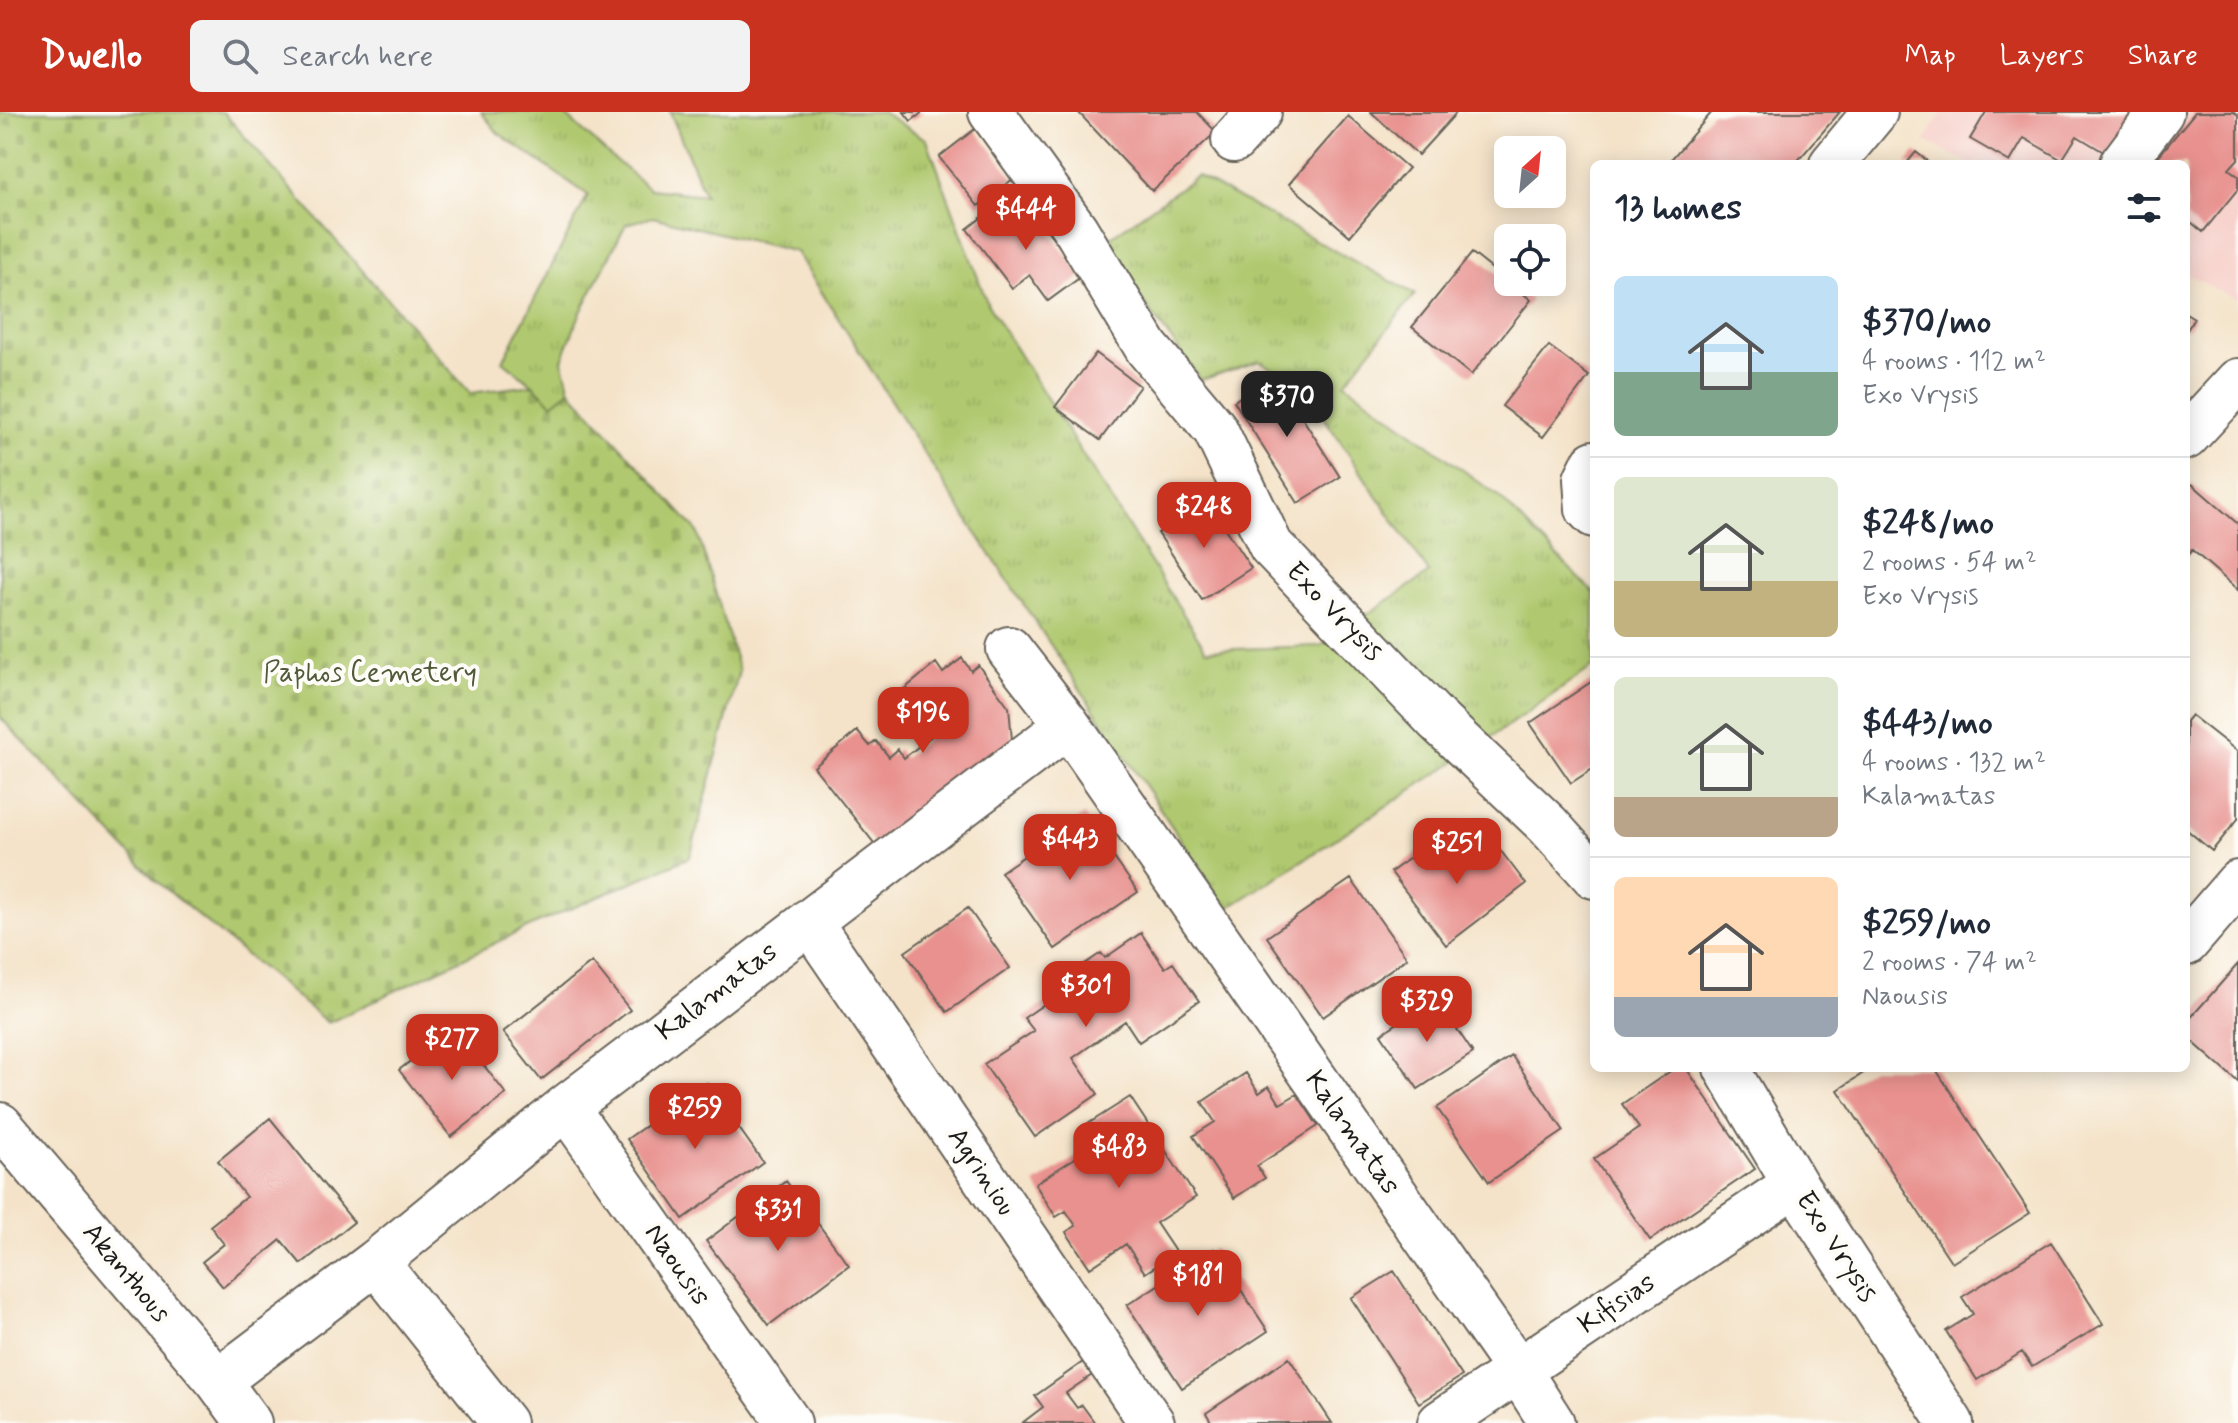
<!DOCTYPE html>
<html lang="en">
<head>
<meta charset="utf-8">
<style>
  body { margin:0; font-family:Mynerve,sans-serif; background:#f2f2f3; color:#1f2937; height:100vh; display:flex; flex-direction:column; font-size:30px; white-space:nowrap }
  * { box-sizing:border-box; margin:0 }
  p { font-size:26px; color:#747a83 }
  .icon { flex:none; width:44px; height:44px; fill:none; stroke:currentColor; stroke-width:2; stroke-linecap:round; stroke-linejoin:round }
  .map { position:relative; flex:1; overflow:hidden }
  .sheet { position:absolute; left:1590px; top:48px; width:600px; height:912px; display:flex; flex-direction:column; background:#fff; border-radius:12px; box-shadow:0 4px 20px #0003 }
  .sheet>* { flex:none }
  .needle { width:52px; rotate:27deg }
  .tools { position:absolute; left:1494px; top:24px; display:grid; gap:16px }
  .tools a { display:grid; place-items:center; width:72px; height:72px; border-radius:12px; background:#fff; box-shadow:0 4px 20px #0003; font-size:40px }
  .price { position:absolute; translate:-50% -68px; padding:0 18px; border-radius:16px; background:#c8321e; color:#fff; font-size:26px; line-height:52px; filter:drop-shadow(0 2px 4px #0008) }
  .price::after { content:''; position:absolute; left:50%; top:48px; width:24px; height:18px; margin-left:-12px; background:inherit; clip-path:polygon(0 0,100% 0,50% 100%) }
  .price.active { background:#222; color:#fff }
  ul { padding:0; list-style:none }
  li { display:flex; align-items:center; gap:24px; height:200px; padding:0 24px }
  li+li { border-top:2px solid #e0e1e3 }
  li span { display:grid; place-items:center; flex:none; width:224px; height:160px; border-radius:12px; color:#555 }
  li>.icon { margin-inline-start:auto }
  span .icon { width:96px; height:96px; fill:#fffc; stroke-width:1 }
  li b { font-size:34px }
  h2 { display:flex; justify-content:space-between; align-items:center; height:96px; padding:0 24px; font-size:34px }
  header { display:flex; align-items:center; gap:48px; box-sizing:border-box; height:112px; padding:0 40px; background:#c8321e; color:#fff }
  header strong { font-size:38px }
  nav { display:flex; gap:44px; margin-inline-start:auto; font-size:28px }
  .search { width:560px; height:72px; background:#f2f2f3; display:flex; align-items:center; gap:20px; box-sizing:border-box; padding:0 28px; border-radius:12px; color:#747a83; font-size:30px }
  .map>svg:first-child { display:block }
  .built { fill:#f7d0ca }
  .grass { fill:url(#grass-tufts); stroke:#667246; stroke-width:2 }
  .cemetery { fill:url(#cemetery-stones); stroke:#667246; stroke-width:2 }
  .building { fill:#e8918e }
  .lines { fill:none; stroke-linecap:round; stroke-linejoin:round }
  .street-casing { stroke:#686259; stroke-width:48 }
  .street { stroke:#fff; stroke-width:44 }
  .labels { text-anchor:middle; dominant-baseline:central; stroke-width:8; stroke-linejoin:round; paint-order:stroke }
  .street-label { font-size:28px; fill:#1c1c1c; stroke:#fdfcf7 }
  .park-label { font-size:28px; fill:#505939; stroke:#fdfcf7 }
</style>
</head>
<body>
<header>
<strong>Dwello</strong>
<div class="search"><svg class="icon" aria-label="search" viewBox="0 0 24 24"><circle cx="10" cy="10" r="6"/><path d="M15 15l6 6"/></svg>Search here</div>
<nav><a>Map</a><a>Layers</a><a>Share</a></nav>
</header>
<div class="map">
<svg width="2238" height="1311" viewBox="0 0 2238 1311">
  <defs>
    <pattern id="grass-tufts" width="24" height="20" patternUnits="userSpaceOnUse" patternTransform="scale(2)"><rect width="24" height="20" fill="#b0c96f"/><path d="M3 7l-1-3M5 7V3M7 7l1-3M15 17l-1-3M17 17v-4M19 17l1-3" fill="none" stroke="#97ac60"/></pattern>
    <pattern id="cemetery-stones" width="16" height="16" patternUnits="userSpaceOnUse" patternTransform="scale(2)"><rect width="16" height="16" fill="#b0c96f"/><path d="M2 7V4a2 2 0 0 1 4 0v3zM10 15v-3a2 2 0 0 1 4 0v3z" fill="#97ac60"/></pattern>
  </defs>
  <rect width="100%" height="100%" fill="#fdfcf7"/>
  <filter id="ink" filterUnits="userSpaceOnUse"><feTurbulence type="fractalNoise" baseFrequency=".0125" numOctaves="2"/><feDisplacementMap in="SourceGraphic" scale="16" xChannelSelector="R" yChannelSelector="G"/><feConvolveMatrix kernelMatrix="1 2 1 2 8 2 1 2 1" color-interpolation-filters="sRGB"/></filter>
  <filter id="wash" filterUnits="userSpaceOnUse"><feTurbulence type="fractalNoise" baseFrequency=".006" numOctaves="4" result="noise"/><feDisplacementMap in="SourceGraphic" scale="32" xChannelSelector="R" yChannelSelector="G"/><feGaussianBlur stdDeviation="1.8" result="paint"/><feColorMatrix in="noise" values="0 0 0 0 0 0 0 0 0 0 0 0 0 0 0 0 0 1.4 0 .05"/><feComposite in="paint" operator="in"/></filter>
  <g filter="url(#wash)">
    <rect width="100%" height="100%" fill="#f4e3c9"/>
    <path class="built" d="M1943 0H2238V188L2186 162V52H1970L1925 29Z"/>
    <path class="grass" d="M481 0H562L609 43 650 77 705 83 670 0H882L927 28 988 193 1206 538 1320 534 1429 461 1306 279 1260 249 1201 268 1101 132 1197 64 1415 182 1345 271 1498 384 1594 481V554L1461 646 1227 797 956 391 796 140 653 105 626 112 580 202 562 248 570 278 552 292 533 273 503 249 588 83 498 21Z"/>
    <path class="cemetery" d="M0 0H223L470 281 533 273 552 292 570 278 697 419 739 559 690 745 533 813 328 911 154 767 0 605Z"/>
    <g id="blocks">
      <path class="building" d="M904 0H923L911 9Z
        M1078 0H1197L1216 20 1152 79Z
        M1371 0H1457L1418 43Z
        M1712 0H1840L1795 52H1667Z
        M1986 0H2132L2107 42 2077 24 2062 48 2024 26 2010 50 1970 27Z
        M2195 0H2234L2238 3V47L2229 57 2238 64V77L2203 120 2186 106V52H2152Z
        M1348 4 1408 56 1350 124 1289 72Z
        M975 17 1014 66 978 94 939 45Z
        M1916 40 1931 52H1906Z
        M1027 91 1082 164 1048 189 1029 163 1012 176 967 117 986 102 995 115Z
        M1472 141 1531 188 1471 263 1412 215Z
        M2186 201 2194 206 2186 220Z
        M1549 234 1589 264 1543 325 1502 294Z
        M1096 241 1140 274 1100 328 1055 295Z
        M1275 263 1340 365 1298 391 1234 289Z
        M2192 372 2238 412V478L2192 438 2186 445V378Z
        M1206 388 1251 456 1202 488 1158 421Z
        M962 546 971 559 978 553 1009 595 1012 628 994 642 1002 651 882 741 814 655 857 619 870 634 876 629 889 645 898 637 904 646 934 622 902 579 936 551 943 561Z
        M1594 568V656L1571 671 1530 611Z
        M2191 603 2238 640V707L2212 739 2186 717V609Z
        M1084 703 1138 780 1055 837 1001 760Z
        M1433 729 1447 747 1462 736 1471 747 1494 730 1526 772 1446 833 1391 760Z
        M1351 767 1407 846 1323 905 1267 825Z
        M968 796 1010 856 947 900 905 840Z
        M1141 821 1165 856 1173 851 1199 889 1139 930 1125 909 1073 946 1098 982 1035 1025 984 952 1034 919 1024 906 1060 881 1054 873 1101 841 1105 846Z
        M592 850 630 898 541 968 503 920Z
        M2238 852V970L2186 924V911Z
        M1436 886 1473 941 1418 977 1381 922Z
        M454 915 506 982 451 1025 399 958Z
        M1512 944 1564 1019 1489 1070 1437 996Z
        M1675 956H1686L1755 1057 1650 1128 1594 1047 1639 1016 1622 992Z
        M1871 956H1935L2030 1101 1952 1151 1838 978Z
        M1246 961 1259 981 1269 974 1280 992 1297 982 1318 1014 1257 1054 1265 1066 1234 1086 1193 1024 1215 1010 1202 990Z
        M707 971 763 1050 683 1107 627 1027Z
        M1130 985 1196 1085 1156 1111 1176 1141 1145 1161 1126 1132 1090 1156 1066 1120 1076 1114 1066 1099 1056 1105 1035 1072 1095 1033 1083 1015Z
        M270 1006 354 1110 301 1152 281 1128 223 1175 202 1150 224 1132 210 1114 246 1085 218 1049Z
        M786 1069 849 1153 769 1213 706 1129Z
        M2051 1130 2103 1212 2032 1255 2022 1240 1977 1268 1946 1219 1973 1202 1962 1185Z
        M1214 1137 1268 1219 1182 1276 1127 1193Z
        M1394 1159 1462 1264 1419 1291 1351 1186Z
        M1289 1246 1332 1311H1212L1206 1301Z
        M1083 1250 1092 1263 1066 1281 1077 1296 1082 1293 1095 1311H1022L1043 1295 1035 1284Z"/>
    </g>
  </g>
  <g filter="url(#ink)">
    <use href="#blocks" fill-opacity="0" stroke="#686259" stroke-width="2"/>
    <g class="lines">
      <g class="street-casing">
        <path id="street" d="M991 0 1076 118 1147 236 1215 317 1271 434 1437 608 1548 713 1594 764
          M1234 28 1259 0
          M1832 52 1875 0
          M2122 52 2161 0
          M2186 325 2238 269
          M1594 351 1586 367 1588 397 1594 403
          M1009 537 1068 613 1518 1258 1552 1311
          M809 809 1152 1311
          M2186 831 2238 771
          M1726 956 1795 1072 1951 1311
          M566 995 789 1311
          M0 1013 218 1269 249 1311
          M376 1150 504 1311
          M218 1269 376 1150 566 995 1068 613
          M1440 1311 1795 1072"/>
      </g>
      <use href="#street" class="street"/>
    </g>
  </g>
  <g class="labels">
    <g class="street-label">
      <text transform="translate(1334 500) rotate(46)">Exo Vrysis</text>
      <text transform="translate(717 880) rotate(-37)">Kalamatas</text>
      <text transform="translate(1352 1021) rotate(55)">Kalamatas</text>
      <text transform="translate(981 1060) rotate(56)">Agriniou</text>
      <text transform="translate(1836 1135) rotate(57)">Exo Vrysis</text>
      <text transform="translate(677 1153) rotate(55)">Naousis</text>
      <text transform="translate(126 1161) rotate(50)">Akanthous</text>
      <text transform="translate(1617 1192) rotate(-34)">Kifisias</text>
    </g>
    <g class="park-label">
      <text x="370" y="561">Paphos Cemetery</text>
    </g>
  </g>
</svg>
<div class="tools">
<a><svg class="needle" viewBox="-14 -14 28 28"><path d="M0-13l5 13h-10z" fill="#e53935"/><path d="M0 13l5-13h-10z" fill="#747a83"/></svg></a>
<a><svg class="icon" aria-label="locate" viewBox="0 0 24 24"><circle cx="12" cy="12" r="6"/><path d="M12 2v4M12 18v4M2 12h4M18 12h4"/></svg></a>
</div>
<b class="price" style="left:1026px;top:140px">$444</b>
<b class="price active" style="left:1287px;top:327px">$370</b>
<b class="price" style="left:1204px;top:438px">$248</b>
<b class="price" style="left:923px;top:643px">$196</b>
<b class="price" style="left:1070px;top:770px">$443</b>
<b class="price" style="left:1457px;top:774px">$251</b>
<b class="price" style="left:1086px;top:917px">$301</b>
<b class="price" style="left:1427px;top:932px">$329</b>
<b class="price" style="left:452px;top:970px">$277</b>
<b class="price" style="left:695px;top:1039px">$259</b>
<b class="price" style="left:1119px;top:1078px">$483</b>
<b class="price" style="left:778px;top:1141px">$331</b>
<b class="price" style="left:1198px;top:1206px">$181</b>
<section class="sheet">
<h2>13 homes<svg class="icon" aria-label="filters" viewBox="0 0 24 24"><path d="M4 7h16M4 17h16"/><circle cx="9" cy="7" r="2"/><circle cx="15" cy="17" r="2"/></svg></h2>
<ul>
<li><span style="background:linear-gradient(#bfe0f5 60%,#7fa58c 0)"><svg class="icon" aria-label="home" viewBox="0 0 24 24"><path d="M3 11l9-7 9 7M6 9v11h12V9"/></svg></span><div><b>$370/mo</b><p>4 rooms · 112 m²</p><p>Exo Vrysis</p></div></li>
<li><span style="background:linear-gradient(#dfe7d0 65%,#c2b280 0)"><svg class="icon" aria-label="home" viewBox="0 0 24 24"><path d="M3 11l9-7 9 7M6 9v11h12V9"/></svg></span><div><b>$248/mo</b><p>2 rooms · 54 m²</p><p>Exo Vrysis</p></div></li>
<li><span style="background:linear-gradient(#dfe7d0 75%,#b9a48a 0)"><svg class="icon" aria-label="home" viewBox="0 0 24 24"><path d="M3 11l9-7 9 7M6 9v11h12V9"/></svg></span><div><b>$443/mo</b><p>4 rooms · 132 m²</p><p>Kalamatas</p></div></li>
<li><span style="background:linear-gradient(#ffd9b3 75%,#9aa5b1 0)"><svg class="icon" aria-label="home" viewBox="0 0 24 24"><path d="M3 11l9-7 9 7M6 9v11h12V9"/></svg></span><div><b>$259/mo</b><p>2 rooms · 74 m²</p><p>Naousis</p></div></li>
</ul>
</section>
</div>
</body>
</html>
